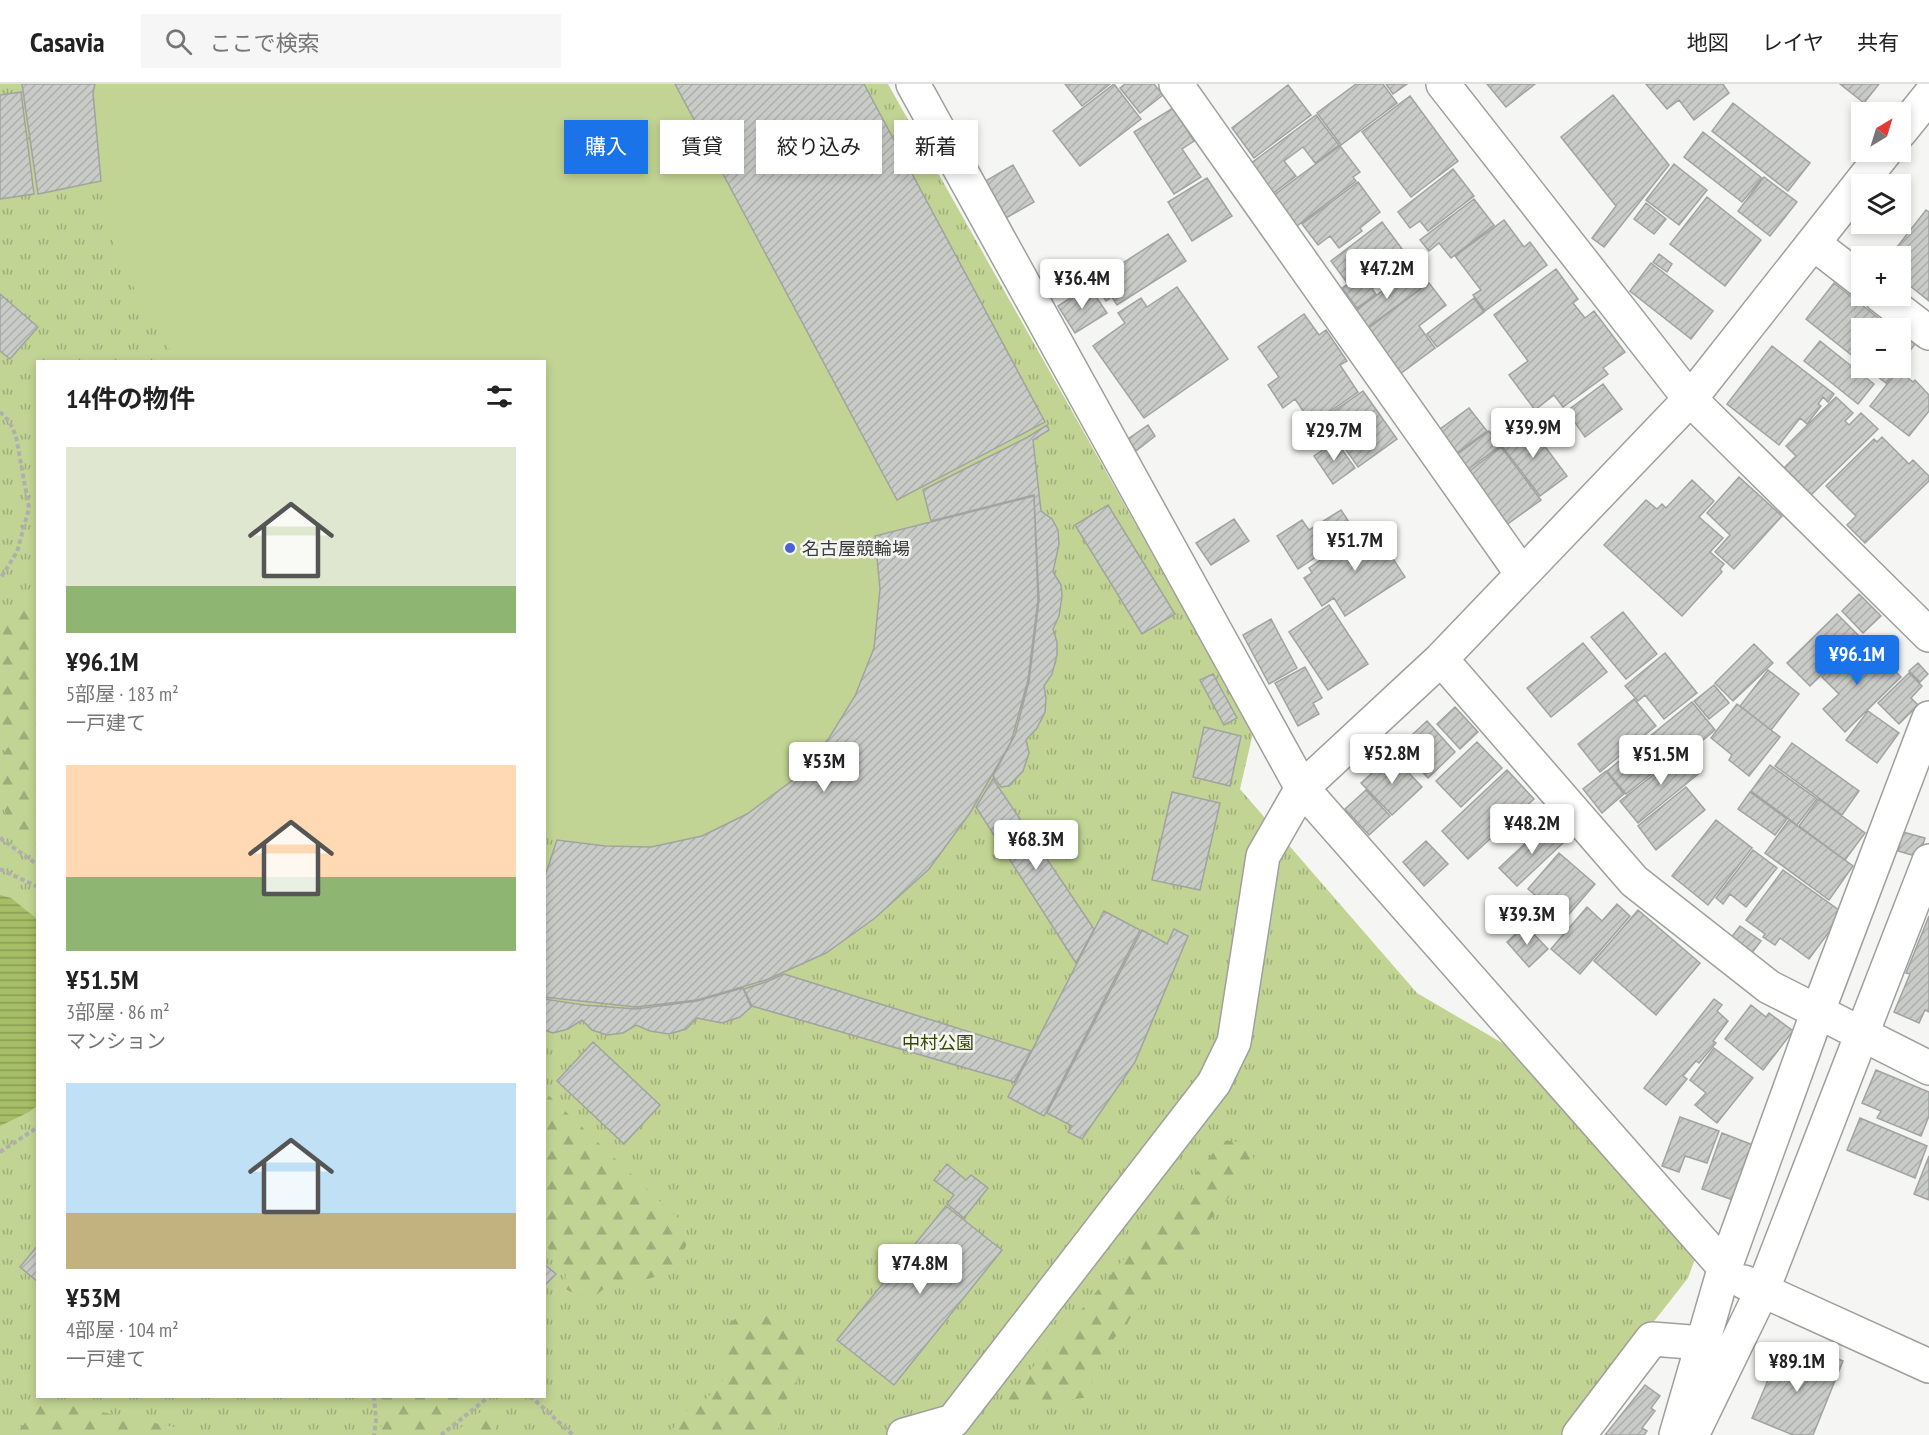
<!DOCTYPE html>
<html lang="ja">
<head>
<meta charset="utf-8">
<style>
  body { margin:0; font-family:"PT Sans Narrow","Noto Sans JP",sans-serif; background:#f6f6f6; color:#222; height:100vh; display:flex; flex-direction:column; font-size:22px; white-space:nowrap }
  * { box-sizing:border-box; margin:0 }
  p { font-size:20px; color:#767676 }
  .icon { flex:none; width:33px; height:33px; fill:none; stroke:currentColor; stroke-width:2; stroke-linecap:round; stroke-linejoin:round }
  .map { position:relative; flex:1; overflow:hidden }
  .details { position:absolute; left:36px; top:276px; width:510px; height:1038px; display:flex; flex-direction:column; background:#fff; border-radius:0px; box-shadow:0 3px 9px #0003 }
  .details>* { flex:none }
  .guide { position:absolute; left:564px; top:36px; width:570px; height:54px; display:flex; gap:12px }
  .needle { width:39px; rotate:38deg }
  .fabs { position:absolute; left:1851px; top:18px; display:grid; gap:12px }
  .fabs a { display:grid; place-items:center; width:60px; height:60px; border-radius:0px; background:#fff; box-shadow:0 3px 9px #0003; font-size:30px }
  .price { position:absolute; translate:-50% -51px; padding:0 14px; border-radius:6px; background:#fff; color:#222; font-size:20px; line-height:39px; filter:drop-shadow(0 2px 3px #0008) }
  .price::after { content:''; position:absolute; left:50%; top:36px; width:18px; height:14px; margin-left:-9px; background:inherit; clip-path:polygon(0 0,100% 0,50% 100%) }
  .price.active { background:#1a73e8; color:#fff }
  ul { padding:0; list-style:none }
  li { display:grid; align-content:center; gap:12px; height:318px; padding:0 30px }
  li span { display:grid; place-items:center; height:186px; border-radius:0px; color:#555 }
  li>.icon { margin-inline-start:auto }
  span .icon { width:108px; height:108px; fill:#fffc; stroke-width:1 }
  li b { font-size:26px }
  h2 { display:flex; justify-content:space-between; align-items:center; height:72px; padding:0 30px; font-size:26px }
  .chip { padding:0 21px; border-radius:0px; background:#fff; box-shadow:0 3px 9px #0003; font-size:21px; line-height:54px }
  .chip.active { background:#1a73e8; color:#fff }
  header { display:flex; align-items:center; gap:36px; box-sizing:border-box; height:84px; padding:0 30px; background:#fff; border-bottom:2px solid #e0e0e0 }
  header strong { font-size:28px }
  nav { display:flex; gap:33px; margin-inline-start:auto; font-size:21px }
  .search { width:420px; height:54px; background:#f6f6f6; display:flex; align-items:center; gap:15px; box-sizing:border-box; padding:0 21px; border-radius:0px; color:#767676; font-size:22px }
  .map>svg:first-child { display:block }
  .grass { fill:url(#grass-tufts); fill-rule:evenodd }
  .forest { fill:url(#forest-firs) }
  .pitch { fill:#c1d493 }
  .water { fill:url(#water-rules) }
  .building { fill:url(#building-hatch); stroke:#a2a3a0; stroke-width:1.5 }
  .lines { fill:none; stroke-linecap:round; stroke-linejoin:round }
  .minor-casing { stroke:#9fa09d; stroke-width:36 }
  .path { stroke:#afb0ad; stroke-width:4; stroke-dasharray:4.5 3; stroke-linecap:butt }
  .minor { stroke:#fff; stroke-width:33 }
  .poi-dot { fill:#4c61d6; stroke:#f5f6f3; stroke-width:2 }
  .labels { text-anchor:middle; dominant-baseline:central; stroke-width:5; stroke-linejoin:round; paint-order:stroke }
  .poi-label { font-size:18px; fill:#3a3b39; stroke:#f5f6f3; text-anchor:start }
  .park-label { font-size:18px; fill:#364400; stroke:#f5f6f3 }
</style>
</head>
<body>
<header>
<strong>Casavia</strong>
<div class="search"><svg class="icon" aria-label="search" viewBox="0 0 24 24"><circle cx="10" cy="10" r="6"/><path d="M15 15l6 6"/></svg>ここで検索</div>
<nav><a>地図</a><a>レイヤ</a><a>共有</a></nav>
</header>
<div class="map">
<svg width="1929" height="1351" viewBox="0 0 1929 1351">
  <defs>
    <pattern id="grass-tufts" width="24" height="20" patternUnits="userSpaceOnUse" patternTransform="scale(1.5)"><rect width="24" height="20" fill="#c1d493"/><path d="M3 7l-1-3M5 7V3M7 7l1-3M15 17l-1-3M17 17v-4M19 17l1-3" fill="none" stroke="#9ead79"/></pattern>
    <pattern id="forest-firs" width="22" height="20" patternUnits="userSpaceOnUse" patternTransform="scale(1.5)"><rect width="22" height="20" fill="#c1d493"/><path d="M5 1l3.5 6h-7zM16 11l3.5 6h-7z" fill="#9ead79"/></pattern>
    <pattern id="water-rules" width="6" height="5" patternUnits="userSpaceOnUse" patternTransform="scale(1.5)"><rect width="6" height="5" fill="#a6be66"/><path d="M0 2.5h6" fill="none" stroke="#889c55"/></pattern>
    <pattern id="building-hatch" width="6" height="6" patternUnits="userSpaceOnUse" patternTransform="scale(1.5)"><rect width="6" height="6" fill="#c9cbc7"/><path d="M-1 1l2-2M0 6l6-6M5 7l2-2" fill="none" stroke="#adafac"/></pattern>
  </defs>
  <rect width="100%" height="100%" fill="#f5f6f3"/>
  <path class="grass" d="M0 0H888L1253 649 1240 705 1417 909 1504 960 1695 1175 1688 1194 1565 1351H0ZM38 278H544V1312H38Z"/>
  <path class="forest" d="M23 519 37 527 36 546 38 570 37 771 16 757 8 744 0 699V674L9 662 7 649 0 641V540L12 525Z
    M544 1007 686 1142V1162L671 1189 639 1197 612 1198 595 1212 576 1210 565 1205 566 1182 545 1161Z
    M1223 1057H1234L1253 1071 1254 1082 1103 1268 1094 1282 1090 1313 1007 1324 1008 1314 1034 1282Z
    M745 1227 762 1228 791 1249 810 1269 804 1284 779 1329V1349L777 1351H668L689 1324 707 1314 723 1297 722 1265 729 1240Z
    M383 1313 475 1312V1314L430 1351H380L382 1337Z
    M58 1319 174 1343 184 1351H15L39 1322Z
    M478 1329H492L498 1338 492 1351H452Z"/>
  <path class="pitch" d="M22 0H864L1045 338 1028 347 1034 412 1038 516 1028 596 1011 658 929 785 875 834 826 869 766 896 697 916 636 923 545 913V795L556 756 544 752V278L176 277 116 172 101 97 38 110Z"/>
  <path class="water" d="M0 811 11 814 37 835 38 1021 29 1028 0 1042Z"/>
  <path class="building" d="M22 0H95L93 9 101 97 38 110Z
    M675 0H864L1045 338 897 416Z
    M1065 0H1110L1082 22Z
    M1114 0 1141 35 1080 82 1053 47Z
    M1125 0H1154L1163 11 1140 29 1120 4Z
    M1356 0H1383L1397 19 1341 61 1317 29Z
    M1386 0H1407L1393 10Z
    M1487 0H1535L1506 23Z
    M1646 0H1723L1729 9 1694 36 1679 16 1667 25Z
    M1840 0H1879L1864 19Z
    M1288 1 1311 31 1254 74 1232 44Z
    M21 8 34 110 0 115V11Z
    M1613 11 1669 81 1604 163 1592 154 1616 122 1561 53Z
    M1410 12 1458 77 1411 113 1362 48Z
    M1733 19 1810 79 1788 107 1712 47Z
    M1173 24 1194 57 1182 65 1201 93 1174 110 1134 48Z
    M1316 31 1339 61 1315 79 1303 63 1284 77 1296 92 1268 113 1246 83Z
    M1703 48 1762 94 1742 118 1684 73Z
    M1340 62 1360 88 1353 93 1356 97 1293 145 1270 114Z
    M1674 80 1707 106 1679 141 1646 116Z
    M1013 81 1034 118 1006 134 984 98Z
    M1453 85 1474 112 1428 147 1420 137 1410 144 1398 128Z
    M1764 93 1797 118 1770 152 1738 127Z
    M1207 94 1232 132 1192 157 1168 118Z
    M1358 98 1380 128 1360 144 1362 147 1339 164 1330 152 1318 161 1302 140Z
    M1707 113 1761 156 1725 202 1670 160Z
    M1474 115 1494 141 1451 174 1439 159 1429 167 1420 156Z
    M1646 119 1666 135 1654 150 1634 135Z
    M1926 126 1929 128V217L1900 194V172H1890Z
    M1504 136 1524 163 1530 158 1547 181 1485 227 1473 211 1481 206 1455 172Z
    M1382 138 1411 177 1372 205 1376 210 1357 224 1342 204 1348 200 1331 177Z
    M1168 150 1186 177 1117 221 1112 213 1106 217 1093 198Z
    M1659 170 1672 180 1667 188 1653 178Z
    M1651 179 1713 227 1691 255 1630 207Z
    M1412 185 1425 201 1363 247 1350 231Z
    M1556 185 1578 215 1573 219 1585 234 1594 227 1625 268 1603 284 1608 290 1563 323 1554 311 1535 326 1509 291 1528 277 1494 231Z
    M1429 199 1446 221 1419 242 1435 264 1400 290 1362 249Z
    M1834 199 1882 237 1877 244H1862V264L1854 273 1806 235Z
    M1089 202 1107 229 1075 249 1058 222Z
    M1177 203 1228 275 1144 334 1093 262 1125 239 1118 229 1141 214 1147 223Z
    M0 210 38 243 10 275 0 267Z
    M1474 214 1484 228 1437 263 1427 250Z
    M1304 230 1319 251 1326 246 1347 277 1340 281 1358 308 1312 340 1295 315 1283 324 1268 301 1279 293 1258 263Z
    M1900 247 1916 259 1900 279Z
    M1820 257 1874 300 1858 320 1804 277Z
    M1772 262 1834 310 1828 318 1823 313 1818 320 1821 322 1807 340 1800 334 1779 361 1727 320Z
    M1866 284H1897L1886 299Z
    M1898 286 1913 298 1915 296 1929 311V327L1909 352 1870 322Z
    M1603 300 1622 325 1585 353 1567 327Z
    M1363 307 1397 355 1358 383 1324 334Z
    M1836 313 1853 329 1845 337 1849 341 1861 329 1878 345 1811 411 1784 384 1796 372 1786 362Z
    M1469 324 1487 347 1454 371 1436 348Z
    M1519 332 1524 338 1501 355 1497 348Z
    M1526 337 1567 392 1540 412 1499 358Z
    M1047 341 1049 346 1033 356 1041 427 1052 435 1058 446 1059 460 1053 488 1061 501 1062 512 1059 532 1053 545 1057 558V571L1052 590 1044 602 1046 614 1045 628 1037 644 1026 656 1029 669 1023 687 1009 702 1001 703 993 692 1015 651 1029 597 1039 516 1034 411 931 437 923 406 1028 353Z
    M1148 341 1155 352 1136 367 1128 355Z
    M1489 347 1500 362 1466 387 1455 372Z
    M1882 353 1909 380 1913 376 1929 392V397L1865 459 1847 441 1856 432 1826 402 1874 355 1877 358Z
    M1336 357 1355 384 1333 400 1314 372Z
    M1501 363 1541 416 1502 444 1463 392Z
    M1739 393 1782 432 1734 485 1715 468 1730 451 1707 429Z
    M1692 396 1714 417 1699 433 1723 454 1710 468 1724 480 1720 485 1722 488 1682 532 1604 461 1646 416 1657 425 1662 420 1666 424Z
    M1034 412 1038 516 1028 596 1011 658 970 729 929 785 875 834 826 869 766 896 697 916 636 923 544 913V795L557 756 605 762 651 763 702 752 747 730 793 696 829 654 855 612 874 564 880 505 875 452Z
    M1108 421 1175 530 1142 550 1075 441Z
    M1341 426 1355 447 1298 485 1277 452 1302 436 1309 446Z
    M1234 435 1249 457 1211 481 1196 459Z
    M1371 441 1405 493 1345 532 1334 514 1322 522 1304 494 1312 489 1309 484Z
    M1859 510 1881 532 1863 549 1842 527Z
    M1329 521 1368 580 1328 606 1289 548Z
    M1623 528 1657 570 1626 595 1591 553Z
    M1837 530 1860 553 1810 602 1787 579Z
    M1271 535 1297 584 1269 600 1243 551Z
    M1583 559 1607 588 1551 633 1527 604Z
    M1754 560 1773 579 1733 617 1715 599Z
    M1855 560 1872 577 1879 570 1901 593 1845 648 1823 625 1839 610 1822 593Z
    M1665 569 1697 609 1664 635 1645 611 1638 617 1625 602Z
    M1918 579 1928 590 1920 598 1909 587Z
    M1305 583 1322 614 1313 619 1319 630 1298 642 1275 599Z
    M1768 586 1799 610 1771 646 1740 622Z
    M1909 589 1922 602 1911 614 1918 621 1899 640 1878 619Z
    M1213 590 1237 634 1224 641 1200 596Z
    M1714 601 1729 619 1709 635 1694 617Z
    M1634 615 1656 642 1600 688 1578 660Z
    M1692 618 1715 646 1688 669 1685 663 1626 710 1607 687Z
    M1737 620 1780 653 1749 692 1729 676 1732 671 1711 654Z
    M1455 623 1478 648 1460 665 1437 640Z
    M1868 627 1899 649 1877 679 1846 656Z
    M1427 637 1455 668 1428 694 1399 663Z
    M1204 643 1241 652 1230 702 1193 693Z
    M1477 658 1502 684 1461 723 1436 697Z
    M1792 659 1859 707 1842 731 1775 682Z
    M1685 666 1702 687 1638 739 1620 717Z
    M1392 671 1422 703 1392 731 1361 699Z
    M1770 681 1817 715 1797 741 1751 707Z
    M1507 686 1534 715 1468 775 1442 747Z
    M1606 687 1624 710 1602 729 1583 705Z
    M993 695 1094 845 1076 879 976 723Z
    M1686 703 1705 726 1656 766 1638 742Z
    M1366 706 1390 732 1369 751 1345 725Z
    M1172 708 1220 719 1200 806 1152 796Z
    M1750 708 1787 735 1775 751 1738 725Z
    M1819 715 1865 749 1845 776 1799 742Z
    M1716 736 1752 764 1708 821 1672 792Z
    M1789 736 1853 782 1829 816 1765 769Z
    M1546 740 1564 758 1517 802 1499 784Z
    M1903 748 1925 754 1919 773 1898 767Z
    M1426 757 1448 780 1424 802 1403 778Z
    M1753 766 1777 784 1746 823 1730 810 1723 820 1716 814Z
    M1559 769 1595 800 1564 836 1528 805Z
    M1783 786 1843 829 1809 875 1780 854 1775 861 1763 853 1765 850 1746 836Z
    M1617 820 1630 832 1580 890 1551 865 1587 823 1602 837Z
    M1638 826 1700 879 1656 931 1594 877Z
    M1104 827 1140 846 1044 1032 1008 1013Z
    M1929 832V928L1925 926 1919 939 1894 928 1910 890 1906 889Z
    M1525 841 1548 865 1529 883 1507 858Z
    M1740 842 1761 857 1751 870 1730 855Z
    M1174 845 1188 852 1135 978 1082 1055 1068 1048 1072 1042 1047 1029 1142 846 1167 860Z
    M784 890 1031 967 1014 998 752 922 744 905 766 898Z
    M743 904 751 923 740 933 722 939 697 934 686 945 669 950 650 947 636 941 623 949 607 951 592 946 582 936 568 945 553 949 544 946V915L584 921 636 925 697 917Z
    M1714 915 1722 921 1717 927 1728 937 1713 957 1716 959 1699 979 1696 977 1683 992 1687 995 1666 1021 1644 1004Z
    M1751 921 1766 933 1769 929 1793 947 1763 986 1725 955Z
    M593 958 660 1021 624 1060 557 997Z
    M1714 964 1753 994 1717 1039 1695 1021 1706 1009 1690 996Z
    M1876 986 1929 1008V1032L1921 1052 1877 1034 1881 1027 1862 1019Z
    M1680 1033 1719 1047 1707 1079 1685 1072 1679 1088 1662 1082Z
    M1860 1034 1927 1062 1915 1094 1847 1066Z
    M1722 1049 1753 1061 1733 1116 1702 1105Z
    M1929 1072V1116L1914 1110Z
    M947 1080 966 1096 971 1091 988 1104 964 1134 947 1120 954 1111 934 1096Z
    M946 1122 1002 1166 894 1301 837 1256Z
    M38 1161V1198L20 1183Z
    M544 1180 556 1190 544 1202Z
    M1781 1265 1815 1279 1820 1268 1843 1277 1813 1351H1793L1752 1334Z
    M1645 1301 1660 1312 1651 1324 1655 1327 1642 1344 1647 1347 1644 1351H1605Z"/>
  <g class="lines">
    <g class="minor-casing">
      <path id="minor" d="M913 0 1302 704 1725 1184
        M1176 0 1522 490
        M1443 0 1690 315 1929 551
        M1900 48 1929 12
        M1813 159 1862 197
        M1881 212 1929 249
        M1441 575 1634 797 1769 903 1929 984
        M1744 1198 1929 1282
        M904 1351 953 1337 1214 999 1234 958 1263 772 1302 704 1441 575 1690 315 1885 68
        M1579 1351 1652 1255 1703 1259
        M1676 1351 1723 1189 1818 927 1929 634
        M1692 1351 1763 1205 1929 777"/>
    </g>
    <path class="path" d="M0 328 9 337 16 352 29 424 17 468 0 495
      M0 754 38 781
      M0 785 38 803
      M0 1068 38 1043
      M374 1312 376 1337 374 1351
      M530 1312 573 1351
      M441 1351 490 1312"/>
    <use href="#minor" class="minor"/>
  </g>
  <circle class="poi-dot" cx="790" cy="464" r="6"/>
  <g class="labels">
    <g class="poi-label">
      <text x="802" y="464">名古屋競輪場</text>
    </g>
    <g class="park-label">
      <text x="938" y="958">中村公園</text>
    </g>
  </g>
</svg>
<div class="fabs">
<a><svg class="needle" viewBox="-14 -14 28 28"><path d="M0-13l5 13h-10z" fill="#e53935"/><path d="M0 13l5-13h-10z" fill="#767676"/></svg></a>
<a><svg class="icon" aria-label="layers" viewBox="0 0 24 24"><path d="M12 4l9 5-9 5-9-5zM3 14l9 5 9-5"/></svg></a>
<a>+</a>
<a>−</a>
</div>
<b class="price" style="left:1387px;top:216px">¥47.2M</b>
<b class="price" style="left:1082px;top:226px">¥36.4M</b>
<b class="price" style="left:1533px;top:375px">¥39.9M</b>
<b class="price" style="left:1334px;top:378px">¥29.7M</b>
<b class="price" style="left:1355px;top:488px">¥51.7M</b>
<b class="price active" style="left:1857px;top:602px">¥96.1M</b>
<b class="price" style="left:1392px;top:701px">¥52.8M</b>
<b class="price" style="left:1661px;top:702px">¥51.5M</b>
<b class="price" style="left:824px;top:709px">¥53M</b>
<b class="price" style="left:1532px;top:771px">¥48.2M</b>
<b class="price" style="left:1036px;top:787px">¥68.3M</b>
<b class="price" style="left:1527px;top:862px">¥39.3M</b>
<b class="price" style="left:920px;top:1211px">¥74.8M</b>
<b class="price" style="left:1797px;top:1309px">¥89.1M</b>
<div class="guide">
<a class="chip active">購入</a>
<a class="chip">賃貸</a>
<a class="chip">絞り込み</a>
<a class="chip">新着</a>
</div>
<section class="details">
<h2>14件の物件<svg class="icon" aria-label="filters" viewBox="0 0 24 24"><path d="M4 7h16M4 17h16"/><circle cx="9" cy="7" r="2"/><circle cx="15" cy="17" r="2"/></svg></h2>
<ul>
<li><span style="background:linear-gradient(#dfe7d0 75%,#8fb573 0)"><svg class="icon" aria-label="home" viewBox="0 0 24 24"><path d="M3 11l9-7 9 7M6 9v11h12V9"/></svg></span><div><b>¥96.1M</b><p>5部屋 · 183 m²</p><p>一戸建て</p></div></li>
<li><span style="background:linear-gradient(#ffd9b3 60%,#8fb573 0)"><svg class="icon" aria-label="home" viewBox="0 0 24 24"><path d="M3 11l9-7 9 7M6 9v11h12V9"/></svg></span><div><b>¥51.5M</b><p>3部屋 · 86 m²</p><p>マンション</p></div></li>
<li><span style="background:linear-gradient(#bfe0f5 70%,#c2b280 0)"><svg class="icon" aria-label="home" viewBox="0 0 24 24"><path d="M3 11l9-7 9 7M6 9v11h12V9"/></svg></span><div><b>¥53M</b><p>4部屋 · 104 m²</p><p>一戸建て</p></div></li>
</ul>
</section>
</div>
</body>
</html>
